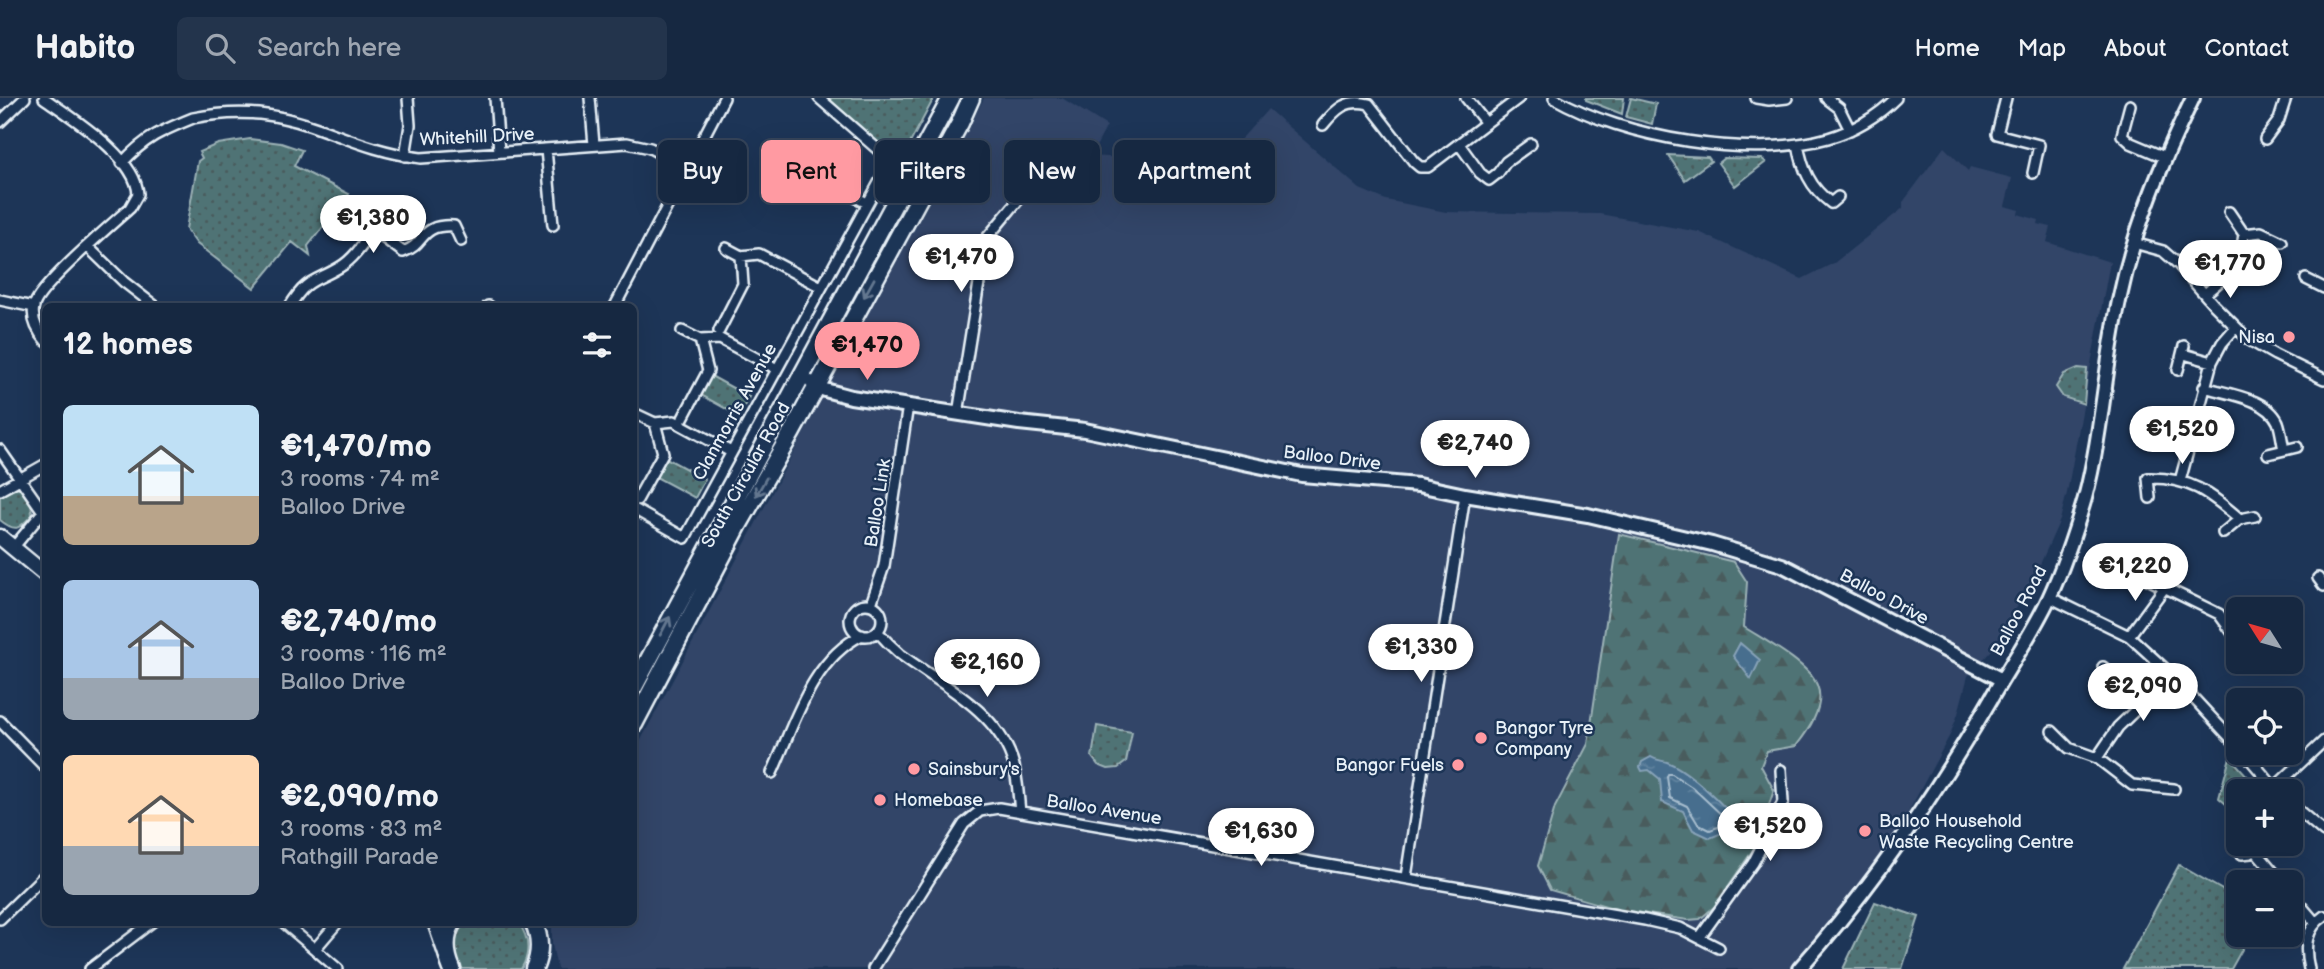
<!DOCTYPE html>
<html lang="en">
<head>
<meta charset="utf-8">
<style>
  body { margin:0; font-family:"Balsamiq Sans",sans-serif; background:#23344c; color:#f1f3f6; height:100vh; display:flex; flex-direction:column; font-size:26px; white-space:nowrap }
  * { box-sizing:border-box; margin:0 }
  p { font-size:23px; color:#9ea6b1 }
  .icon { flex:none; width:38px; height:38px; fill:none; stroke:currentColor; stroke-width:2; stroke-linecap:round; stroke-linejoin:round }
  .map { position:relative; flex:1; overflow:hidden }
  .sheet { position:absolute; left:42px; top:205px; width:595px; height:623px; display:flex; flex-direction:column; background:#162841; border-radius:10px; box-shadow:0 7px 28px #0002,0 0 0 2px #35445a }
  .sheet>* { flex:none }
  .banner { position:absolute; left:658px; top:42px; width:665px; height:63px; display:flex; gap:14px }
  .needle { width:46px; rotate:307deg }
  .tools { position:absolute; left:2226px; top:499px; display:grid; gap:14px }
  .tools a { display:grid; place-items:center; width:77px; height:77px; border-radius:10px; background:#162841; box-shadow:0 7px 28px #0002,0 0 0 2px #35445a; font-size:35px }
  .price { position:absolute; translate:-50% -60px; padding:0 16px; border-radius:24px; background:#fff; color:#222; font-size:23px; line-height:46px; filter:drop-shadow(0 2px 4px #0008) }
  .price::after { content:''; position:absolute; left:50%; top:42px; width:21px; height:16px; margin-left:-10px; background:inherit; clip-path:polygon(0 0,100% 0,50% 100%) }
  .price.active { background:#ff9aa2; color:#111 }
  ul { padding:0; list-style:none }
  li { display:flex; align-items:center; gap:21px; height:175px; padding:0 21px }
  li span { display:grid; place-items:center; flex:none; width:196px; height:140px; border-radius:10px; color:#555 }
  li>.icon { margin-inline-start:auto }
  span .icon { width:84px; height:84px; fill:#fffc; stroke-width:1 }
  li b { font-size:30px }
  h2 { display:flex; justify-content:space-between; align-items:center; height:84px; padding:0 21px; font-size:30px }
  .pill { padding:0 24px; border-radius:10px; background:#162841; box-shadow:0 7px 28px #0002,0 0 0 2px #35445a; font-size:24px; line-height:63px }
  .pill.active { background:#ff9aa2; color:#111 }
  header { display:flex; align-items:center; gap:42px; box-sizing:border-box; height:98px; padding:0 35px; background:#162841; border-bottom:2px solid #35445a }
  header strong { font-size:33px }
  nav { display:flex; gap:38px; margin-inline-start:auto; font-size:24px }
  .search { width:490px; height:63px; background:#23344c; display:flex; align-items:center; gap:18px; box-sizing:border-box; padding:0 24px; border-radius:10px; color:#9ea6b1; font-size:26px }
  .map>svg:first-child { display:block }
  .built { fill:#304467 }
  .grass { fill:url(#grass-dots); stroke:#9cb2b6; stroke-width:2 }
  .forest { fill:url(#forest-firs); stroke:#9cb2b6; stroke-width:2 }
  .water { fill:url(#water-ripples); stroke:#87a2b8; stroke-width:2 }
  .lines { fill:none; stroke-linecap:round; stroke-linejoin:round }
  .shore { stroke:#a7bdce; stroke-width:2 }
  .street-casing { stroke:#e8f1f8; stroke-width:14 }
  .secondary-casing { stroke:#e8f1f8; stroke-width:18 }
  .primary-casing { stroke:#e8f1f8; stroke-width:19 }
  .highway-casing { stroke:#e8f1f8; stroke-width:21 }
  .street { stroke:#1d3557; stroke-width:9 }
  .secondary { stroke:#1d3557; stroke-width:12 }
  .primary { stroke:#1d3557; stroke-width:14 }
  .highway { stroke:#1d3557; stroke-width:16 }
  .oneway { stroke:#64778f }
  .poi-dot { fill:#ff9aa2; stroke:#1d3557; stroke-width:2.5 }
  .labels { text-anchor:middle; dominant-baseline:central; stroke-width:5; stroke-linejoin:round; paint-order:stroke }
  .street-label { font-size:18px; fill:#e8f1f8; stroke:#1d3557 }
  .poi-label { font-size:18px; fill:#e8f1f8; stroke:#1d3557; text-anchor:start }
</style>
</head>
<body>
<header>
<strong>Habito</strong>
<div class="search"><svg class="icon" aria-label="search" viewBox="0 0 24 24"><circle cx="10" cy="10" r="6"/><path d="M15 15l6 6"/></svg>Search here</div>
<nav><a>Home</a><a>Map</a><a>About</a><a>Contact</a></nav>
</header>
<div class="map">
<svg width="2324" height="871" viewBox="0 0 2324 871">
  <defs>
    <pattern id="grass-dots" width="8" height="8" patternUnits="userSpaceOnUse" patternTransform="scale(1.75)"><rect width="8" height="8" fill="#4f7374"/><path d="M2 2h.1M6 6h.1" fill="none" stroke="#4a5b5d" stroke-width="1.8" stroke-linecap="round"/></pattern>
    <pattern id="forest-firs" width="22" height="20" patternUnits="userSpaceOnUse" patternTransform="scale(1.75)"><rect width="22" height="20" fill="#4f7374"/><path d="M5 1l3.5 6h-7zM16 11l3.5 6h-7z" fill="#4a5b5d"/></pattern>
    <pattern id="water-ripples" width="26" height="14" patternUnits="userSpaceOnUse" patternTransform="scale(1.75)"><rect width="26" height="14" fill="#466e8e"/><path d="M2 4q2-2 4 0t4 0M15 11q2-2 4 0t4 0" fill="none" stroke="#61839f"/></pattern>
  </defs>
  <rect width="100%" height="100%" fill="#1d3557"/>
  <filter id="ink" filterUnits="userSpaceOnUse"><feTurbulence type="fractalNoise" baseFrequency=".0143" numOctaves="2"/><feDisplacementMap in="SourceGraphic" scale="14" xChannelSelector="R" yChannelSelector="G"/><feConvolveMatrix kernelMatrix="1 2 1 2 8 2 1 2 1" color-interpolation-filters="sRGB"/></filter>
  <g filter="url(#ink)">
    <path class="built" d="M984 0H1062L1107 28 1091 58 1211 65 1242 40 1268 11 1360 91 1386 102 1446 114 1600 116 1699 134 1802 181 1834 165 1903 110V104L1944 49 1968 73 1970 69 2012 80 2005 108 2019 112 2018 116 2039 122 2038 126 2051 129 2047 144 2110 164 2067 395 2060 422 2034 480 1992 552 1968 578 1958 616 1950 637 1876 774 1795 871H557L552 846V824H634V655L844 259 955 58Z"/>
    <path class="grass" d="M827 0H934L899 66Z
      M1586 0H1624L1622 16 1586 2Z
      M1631 0 1656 6 1652 26 1626 19Z
      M250 41 281 45 302 52 294 68 349 96 308 148 310 158 292 144 254 190 197 146 186 131 198 63 202 60 199 54 218 46Z
      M1668 57 1708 59 1711 63 1685 82Z
      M1724 60 1762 61 1766 64 1735 88 1718 65Z
      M2078 270 2087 271 2084 306 2063 299 2056 289 2064 276Z
      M711 278 749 299 739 318 701 297Z
      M666 360 705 381 695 400 656 379Z
      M23 387 31 406 32 417C19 431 16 435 0 422V398Z
      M1097 628 1132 634 1126 664 1118 670 1108 671 1098 667 1092 659Z
      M2230 659 2259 691 2238 693V712H2233L2219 700Z
      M2179 767 2238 801V836L2250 837 2231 871H2123Z
      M1875 804 1919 819 1902 871H1843Z
      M462 824H518C529 839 531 855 521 871H459C453 854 450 840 462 824Z"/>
    <path class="forest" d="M1619 436 1734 464 1747 484 1744 529C1764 542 1808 565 1817 587 1826 608 1808 633 1796 648L1767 653 1761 668 1774 692 1755 749 1714 809 1700 821 1688 822 1620 812 1550 792 1538 768 1555 709 1588 646Z"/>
    <path class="water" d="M1740 545 1760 562 1751 581 1733 558Z
      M1651 659C1657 663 1661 662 1667 664 1688 672 1720 704 1736 721L1734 729 1727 735 1724 734 1710 740 1693 732 1683 713 1662 704 1660 681 1649 672 1642 673 1640 669 1642 664Z"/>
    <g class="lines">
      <path class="shore" d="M1668 676H1672L1692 689 1726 721V726L1710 732 1698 726 1687 708 1670 700 1667 679Z"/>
      <g class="street-casing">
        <path id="street" d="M44 0C72 20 136 59 138 96L130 110C111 127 39 188 34 208 31 222 37 233 46 243
          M495 0 499 54
          M590 0 594 47
          M1466 0 1486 25
          M1554 0C1624 40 1750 62 1828 40 1853 33 1878 18 1896 0
          M1756 0 1769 2 1787 0
          M1826 0 1839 10 1850 32
          M2006 0 1997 36 2039 47 2033 75
          M2130 7 2122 37 2131 45 2164 59
          M0 24 25 0
          M1323 27C1336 11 1347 0 1369 6L1414 64 1420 69H1428L1519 0
          M2265 41 2279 22 2286 0
          M1459 46 1480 75 1489 82 1498 75 1506 64 1531 46
          M1798 46C1802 70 1810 90 1831 105L1838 99
          M546 51 553 127
          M775 54 796 65 806 74 867 105
          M405 58 410 27 408 0
          M122 65C146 39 161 33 193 20 296 0 330 48 421 60L627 45 650 50 687 70
          M2244 136 2261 134 2282 144
          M2134 145 2163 153 2178 166 2214 207 2249 242 2275 257 2324 281
          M88 149 124 184 155 208
          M726 150 741 158 759 156 821 189
          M2306 181 2324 190
          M2205 196C2230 174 2240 171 2244 136L2229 114
          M0 202 34 209
          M290 208C307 180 315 184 340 169 354 161 364 145 373 132L403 154C427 146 418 126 454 128L461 143
          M488 208H489
          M615 208 724 0
          M682 233 700 242 720 241 777 271
          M719 233 743 186 741 158
          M2184 256 2212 264
          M2178 272 2184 248
          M2204 289C2227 296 2267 300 2278 324 2281 332 2282 343 2284 352
          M958 316 986 141 1020 100
          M638 317 655 325 674 323 731 354
          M683 320 708 273 700 242
          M0 352 42 412
          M2268 356 2297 349
          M2180 383 2212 264 2222 245 2236 229
          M0 392 46 366
          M2150 400 2148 380C2190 379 2209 395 2240 421
          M637 402 663 355 655 325
          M634 411 685 440 886 72 884 57 819 0
          M2223 435 2240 421 2255 418
          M13 450 46 410
          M2318 480 2324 488
          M2120 481 2125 470 2219 516 2238 542
          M2049 499 2129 538 2172 577 2238 648
          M850 522a16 16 0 1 1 32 0a16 16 0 1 1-32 0Z
          M871 506 884 468 908 307
          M877 533C884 541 892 549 900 556 940 586 995 611 1012 661 1018 678 1018 697 1020 714
          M2129 538 2165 489
          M2103 569 2129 589 2142 605
          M0 623 46 670
          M2052 633 2069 650 2097 660 2132 687 2174 691
          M2244 654 2277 693
          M2097 660 2118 629 2172 577
          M772 675C794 627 811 562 862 537
          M2274 690 2324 643
          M2291 706 2324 734
          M2238 736 2234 747 2242 756 2251 755 2257 746
          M2255 752 2282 784
          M1406 779 1465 397
          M2291 796 2315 824
          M0 821 46 776
          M283 824 338 871
          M1700 839 1753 765 1768 736 1783 704 1781 672
          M315 851 338 824
          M90 871 152 824
          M873 871 964 726 980 713 999 710 1645 822 1680 830 1719 850
          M2309 871C2304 850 2305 831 2324 818"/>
      </g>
      <g class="secondary-casing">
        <path id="secondary" d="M811 284 825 292 851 299 1019 325 1085 332 1302 377 1418 387 1465 397 1588 417 1712 446 1782 467 2002 582
          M1799 871C1877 784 1941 688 1999 587 2016 558 2035 530 2049 500 2064 468 2075 434 2085 400 2102 335 2105 268 2119 203 2134 131 2161 66 2193 0"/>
      </g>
      <g class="primary-casing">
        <path id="primary" d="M0 439 46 477
          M435 824 446 856"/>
      </g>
      <g class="highway-casing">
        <path id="highway" d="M634 589 951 0
          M634 626 738 428 792 334 960 25 971 0
          M533 824C541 840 541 855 534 871
          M452 871C445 855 444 839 453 824"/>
      </g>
      <use href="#street" class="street"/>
      <use href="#secondary" class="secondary"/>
      <use href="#primary" class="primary"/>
      <use href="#highway" class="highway"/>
    </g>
    <defs><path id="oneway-shaft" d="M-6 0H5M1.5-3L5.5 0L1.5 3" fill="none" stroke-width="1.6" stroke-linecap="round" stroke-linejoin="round" transform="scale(1.75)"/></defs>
    <g class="oneway">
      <use href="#oneway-shaft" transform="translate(869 190) rotate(119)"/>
      <use href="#oneway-shaft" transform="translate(761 389) rotate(120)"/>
      <use href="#oneway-shaft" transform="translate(665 528) rotate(-62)"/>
    </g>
  </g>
  <g class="poi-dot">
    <circle cx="2289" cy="239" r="7"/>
    <circle cx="1481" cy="640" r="7"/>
    <circle cx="1458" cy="667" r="7"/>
    <circle cx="914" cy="671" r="7"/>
    <circle cx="880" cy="702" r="7"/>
    <circle cx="1865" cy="733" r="7"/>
  </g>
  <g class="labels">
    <g class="street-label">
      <text transform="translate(477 39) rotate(-3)">Whitehill Drive</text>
      <text transform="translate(735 314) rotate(-61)">Clanmorris Avenue</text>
      <text transform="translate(1332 360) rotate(7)">Balloo Drive</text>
      <text transform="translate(746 377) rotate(-61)">South Circular Road</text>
      <text transform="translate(878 405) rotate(-81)">Balloo Link</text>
      <text transform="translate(1884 499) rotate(28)">Balloo Drive</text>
      <text transform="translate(2019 513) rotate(-62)">Balloo Road</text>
      <text transform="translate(1104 712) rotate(9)">Balloo Avenue</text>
    </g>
    <g class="poi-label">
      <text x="2275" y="239" text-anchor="end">Nisa</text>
      <text x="1495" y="630">Bangor Tyre<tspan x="1495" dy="21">Company</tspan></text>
      <text x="1444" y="667" text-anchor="end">Bangor Fuels</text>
      <text x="928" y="671">Sainsbury's</text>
      <text x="894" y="702">Homebase</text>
      <text x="1879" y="723">Balloo Household<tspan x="1879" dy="21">Waste Recycling Centre</tspan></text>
    </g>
  </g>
</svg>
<div class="tools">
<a><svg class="needle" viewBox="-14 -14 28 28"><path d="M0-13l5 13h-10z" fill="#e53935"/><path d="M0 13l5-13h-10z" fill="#9ea6b1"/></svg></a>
<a><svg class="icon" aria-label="locate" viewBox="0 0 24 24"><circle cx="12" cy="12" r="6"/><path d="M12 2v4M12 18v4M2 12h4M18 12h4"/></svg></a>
<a>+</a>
<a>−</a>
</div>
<b class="price" style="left:373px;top:157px">€1,380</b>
<b class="price" style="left:961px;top:196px">€1,470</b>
<b class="price" style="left:2230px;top:202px">€1,770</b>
<b class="price active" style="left:867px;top:284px">€1,470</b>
<b class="price" style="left:2182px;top:368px">€1,520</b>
<b class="price" style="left:1475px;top:382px">€2,740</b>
<b class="price" style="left:2135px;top:505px">€1,220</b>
<b class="price" style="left:1421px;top:586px">€1,330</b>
<b class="price" style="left:987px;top:601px">€2,160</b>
<b class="price" style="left:2143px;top:625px">€2,090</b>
<b class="price" style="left:1770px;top:765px">€1,520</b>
<b class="price" style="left:1261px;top:770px">€1,630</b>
<div class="banner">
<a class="pill">Buy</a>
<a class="pill active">Rent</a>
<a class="pill">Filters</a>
<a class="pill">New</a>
<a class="pill">Apartment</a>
</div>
<section class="sheet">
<h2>12 homes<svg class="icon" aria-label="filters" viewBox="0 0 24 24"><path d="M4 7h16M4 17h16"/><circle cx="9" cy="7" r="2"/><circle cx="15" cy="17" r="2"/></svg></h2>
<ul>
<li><span style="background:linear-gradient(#bfe0f5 65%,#b9a48a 0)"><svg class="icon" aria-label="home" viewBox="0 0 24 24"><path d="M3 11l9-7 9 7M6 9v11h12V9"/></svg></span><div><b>€1,470/mo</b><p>3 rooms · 74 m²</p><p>Balloo Drive</p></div></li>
<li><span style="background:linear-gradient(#a9c7e8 70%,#9aa5b1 0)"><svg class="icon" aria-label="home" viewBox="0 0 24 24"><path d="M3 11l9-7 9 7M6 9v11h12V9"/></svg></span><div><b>€2,740/mo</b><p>3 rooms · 116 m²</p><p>Balloo Drive</p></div></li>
<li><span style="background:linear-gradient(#ffd9b3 65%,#9aa5b1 0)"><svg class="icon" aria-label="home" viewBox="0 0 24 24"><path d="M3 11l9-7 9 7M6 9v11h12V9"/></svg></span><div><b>€2,090/mo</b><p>3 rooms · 83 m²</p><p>Rathgill Parade</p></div></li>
</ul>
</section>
</div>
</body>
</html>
